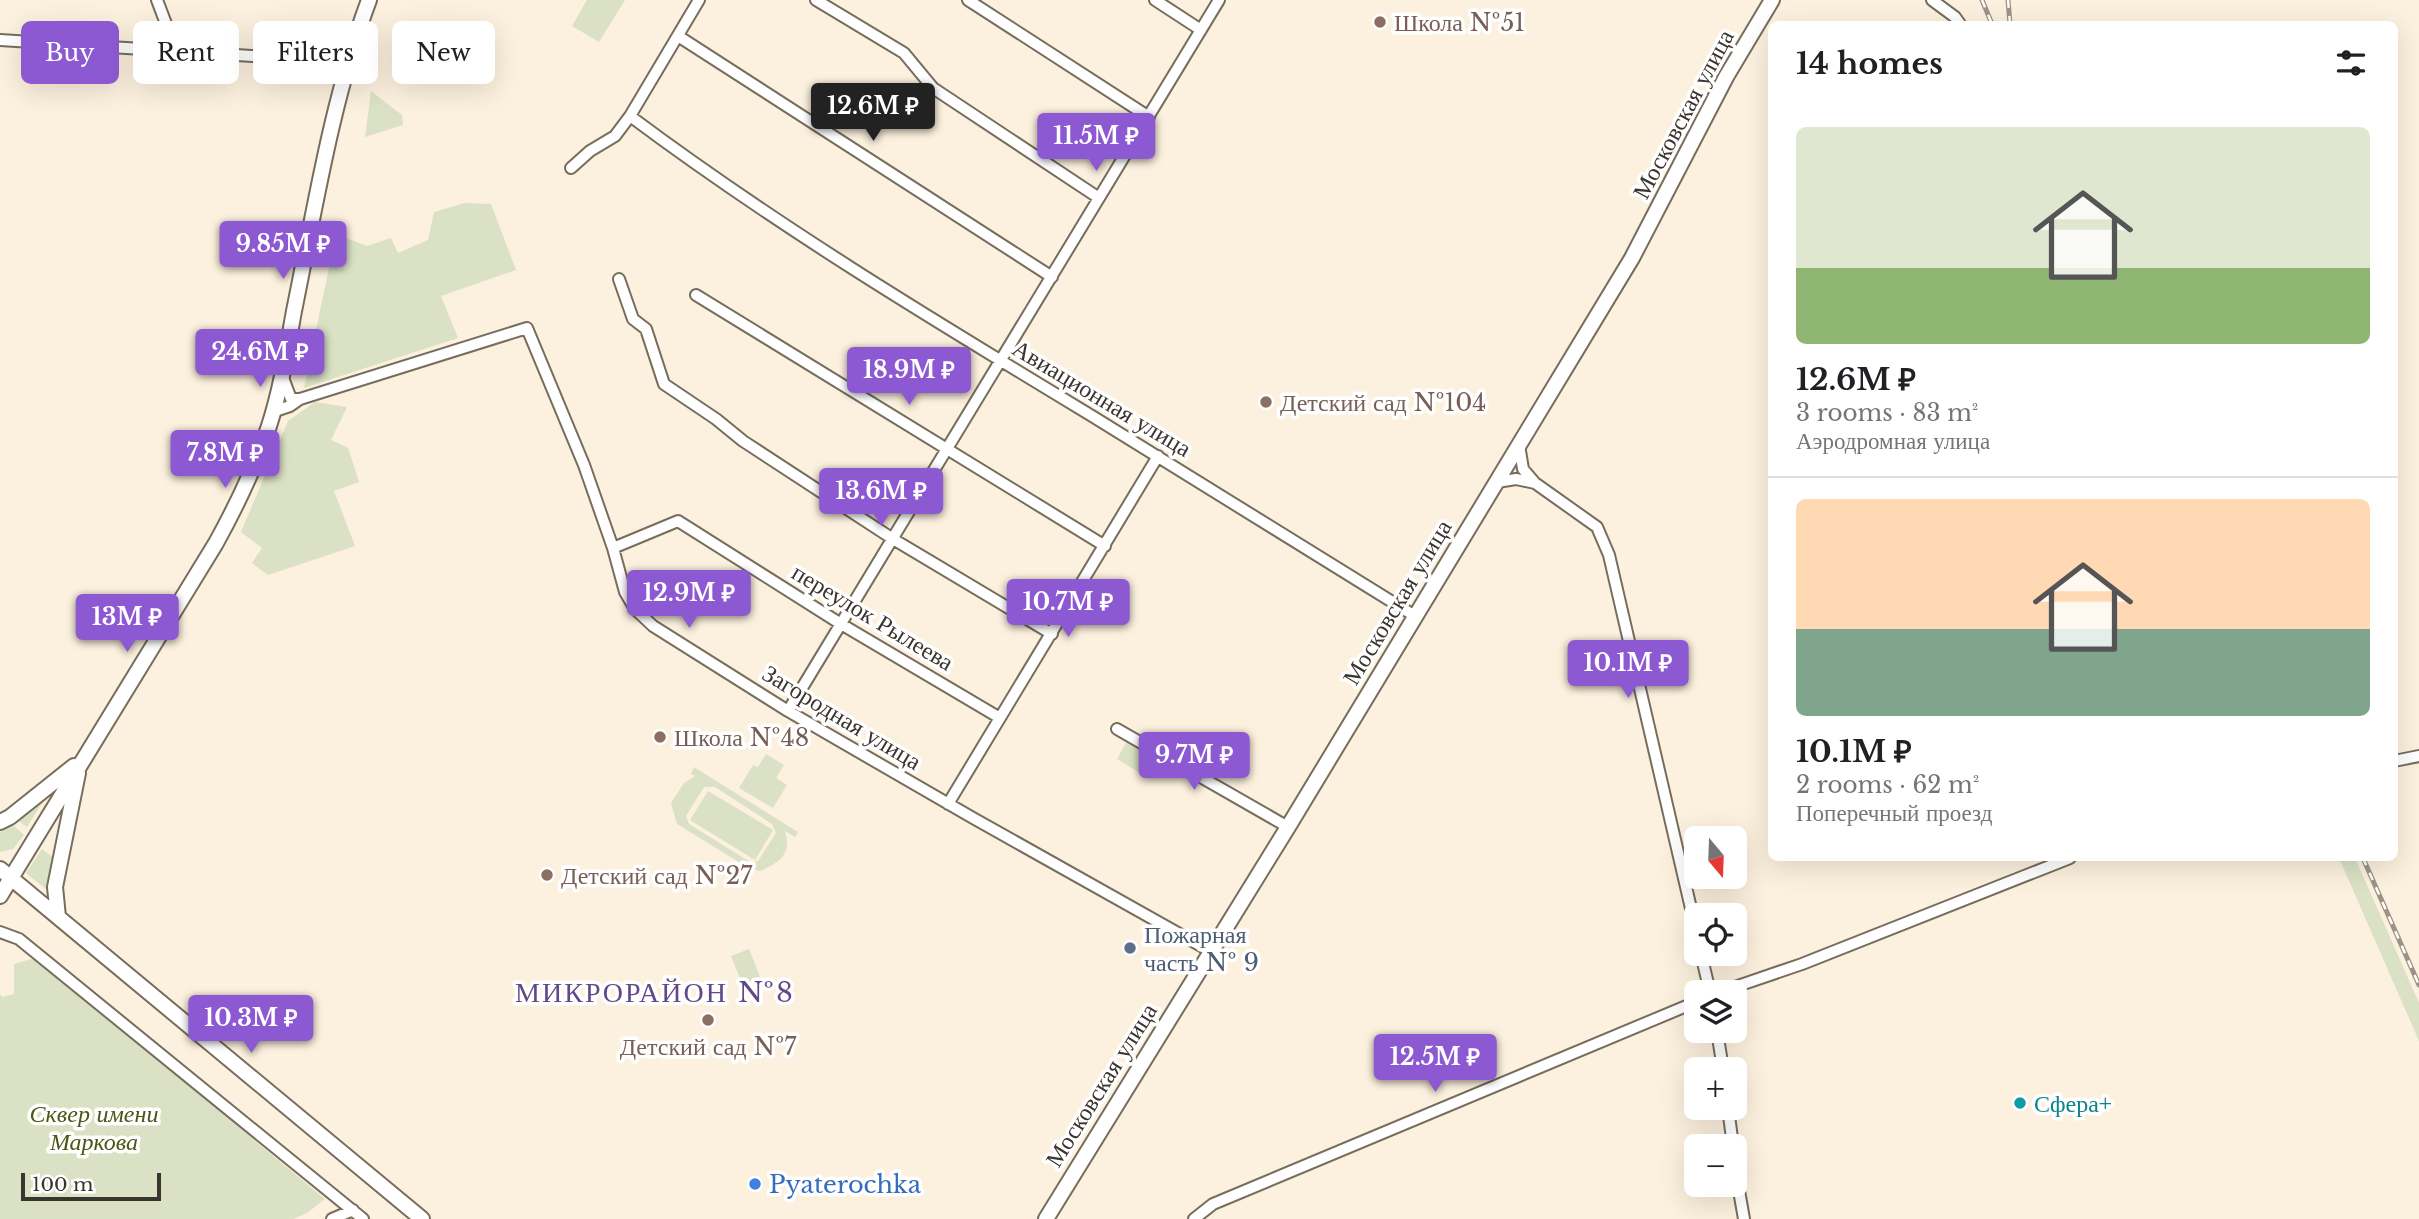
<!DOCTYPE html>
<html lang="en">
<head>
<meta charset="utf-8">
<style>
  body { margin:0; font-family:"Libre Baskerville",serif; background:#f2f2f2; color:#202124; height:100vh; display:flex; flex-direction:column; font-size:26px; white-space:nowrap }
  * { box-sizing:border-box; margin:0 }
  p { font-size:23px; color:#757577 }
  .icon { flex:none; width:38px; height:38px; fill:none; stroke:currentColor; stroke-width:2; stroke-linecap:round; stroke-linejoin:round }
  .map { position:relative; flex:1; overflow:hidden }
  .panel { position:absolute; left:1768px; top:21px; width:630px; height:840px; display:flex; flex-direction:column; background:#fff; border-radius:10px; box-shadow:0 7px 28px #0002 }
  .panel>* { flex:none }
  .guide { position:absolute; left:21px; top:21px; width:665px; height:63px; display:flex; gap:14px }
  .needle { width:46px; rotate:161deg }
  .controls { position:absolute; left:1684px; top:826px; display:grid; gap:14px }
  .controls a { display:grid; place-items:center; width:63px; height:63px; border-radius:10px; background:#fff; box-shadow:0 7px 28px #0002; font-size:35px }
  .scale { position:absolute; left:21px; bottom:18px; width:140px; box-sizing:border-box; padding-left:7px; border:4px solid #3a352e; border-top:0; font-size:19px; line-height:24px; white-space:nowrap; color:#3a352e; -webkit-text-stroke:5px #fff; paint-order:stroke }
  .price { position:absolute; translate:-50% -60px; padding:0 16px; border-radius:7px; background:#8d59d2; color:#fff; font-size:23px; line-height:46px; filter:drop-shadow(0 2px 4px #0008) }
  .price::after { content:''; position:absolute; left:50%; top:42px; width:21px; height:16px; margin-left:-10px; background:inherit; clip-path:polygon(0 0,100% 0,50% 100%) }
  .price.on { background:#222; color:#fff }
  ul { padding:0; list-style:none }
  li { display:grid; align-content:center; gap:14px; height:371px; padding:0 28px }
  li+li { border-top:2px solid #e0e0e0 }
  li span { display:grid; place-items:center; height:217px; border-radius:10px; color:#555 }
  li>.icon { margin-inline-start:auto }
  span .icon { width:126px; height:126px; fill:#fffc; stroke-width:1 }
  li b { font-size:30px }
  h2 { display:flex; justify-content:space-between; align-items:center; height:84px; padding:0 28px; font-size:30px }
  .chip { padding:0 24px; border-radius:10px; background:#fff; box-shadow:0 7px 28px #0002; font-size:24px; line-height:63px }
  .chip.on { background:#8d59d2; color:#fff }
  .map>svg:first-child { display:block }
  .green { fill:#dae1c4; fill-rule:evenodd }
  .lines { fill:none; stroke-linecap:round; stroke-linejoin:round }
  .minor-casing { stroke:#776d5d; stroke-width:14 }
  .major-casing { stroke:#776d5d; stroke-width:18 }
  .minor { stroke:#fff; stroke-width:10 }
  .major { stroke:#fff; stroke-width:14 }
  .rail-casing { stroke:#9c9387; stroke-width:5 }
  .rail { stroke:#fff; stroke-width:2.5; stroke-dasharray:8; stroke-linecap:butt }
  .education-dot { fill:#8d6e63; stroke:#fff; stroke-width:2.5 }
  .service-dot { fill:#5c6f8a; stroke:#fff; stroke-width:2.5 }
  .culture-dot { fill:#0f9aa8; stroke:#fff; stroke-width:2.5 }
  .shop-dot { fill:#3f7fe0; stroke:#fff; stroke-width:2.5 }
  .labels { text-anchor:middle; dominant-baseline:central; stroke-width:7; stroke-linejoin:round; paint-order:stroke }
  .education-label { font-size:24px; fill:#785e54; stroke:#fff; text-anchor:start }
  .street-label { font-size:24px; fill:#3a352e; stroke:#fff }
  .service-label { font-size:24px; fill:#4e5e75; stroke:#fff; text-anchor:start }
  .culture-label { font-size:24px; fill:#0d838f; stroke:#fff; text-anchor:start }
  .park-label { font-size:24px; font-style:italic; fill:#4d5615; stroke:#fff }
  .shop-label { font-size:24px; fill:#366cbe; stroke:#fff; text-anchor:start }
  .quarter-label { font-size:28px; letter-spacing:2px; fill:#614987; stroke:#fff }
</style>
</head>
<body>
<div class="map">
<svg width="2419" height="1219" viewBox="0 0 2419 1219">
  <rect width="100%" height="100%" fill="#fcf0de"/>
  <path class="green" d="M587 0H625L599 42 572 26Z
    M371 91 402 115 403 125 365 137Z
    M465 203 491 204 516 270 441 296 458 338 304 388 336 234 367 246 391 238 398 253 428 240 434 212Z
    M315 402 347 407 331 440 348 448 359 482 334 491 355 546 268 575 252 563 262 548 241 532 288 421Z
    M1127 741 1156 758 1145 776 1117 759Z
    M766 754 784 765 776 778 787 785 773 808 739 788 753 765 758 767Z
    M694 767 798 832 795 837 785 831C792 854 780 862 760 871L747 867 677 824 671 803 684 783 695 776 691 774ZM704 787H715L772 824 776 833 758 861 750 862 689 824 686 816Z
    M708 791 773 830 755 860 690 820Z
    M40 799 43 802 27 827 16 819Z
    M12 824 24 835 13 849 0 852V832Z
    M42 849 55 859 48 884 53 895 26 873Z
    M2339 858H2355L2419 1003V1041Z
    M749 949 763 984 745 991 731 956Z
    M35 958 325 1199 307 1213 293 1219H0V994L2 997 14 994V964Z"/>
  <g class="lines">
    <g class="minor-casing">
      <path id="minor" d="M157 0 176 50
        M816 0 904 53 933 88 1099 198
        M968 0 1149 117
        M1155 0 1201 30
        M1932 0 1955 17 1960 24
        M678 36 1052 277
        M0 40 348 62
        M630 116C777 226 935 321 1092 416 1200 482 1307 550 1415 616
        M571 168 590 151 615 136 630 116 699 0
        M619 279 633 319 646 329 664 384 716 419 743 441 893 539 1052 634
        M696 295 1105 546
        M282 375 291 399H300
        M272 412 290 406 300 399 527 328 584 465 613 548 625 592 635 609 653 626 788 711 973 818 1210 951
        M1519 445 1523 469 1535 483 1597 527 1609 555 1696 930
        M1497 482 1516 479 1535 483
        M613 548 678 521 841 624 1000 718
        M788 711 1219 0
        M1117 729 1288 827
        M2394 761 2419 756
        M948 804 1158 456
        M0 932 19 939 363 1219
        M1701 954 1710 992
        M1720 992 1802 964 2070 858
        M1717 1031 1723 1069
        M1728 1108 1733 1146
        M1734 1162 1744 1219
        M332 1219 353 1210
        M1194 1219 1213 1204 1696 1002"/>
    </g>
    <g class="major-casing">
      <path id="major" d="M0 822 10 817 74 766
        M0 869 422 1219
        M0 896 216 543C237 505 255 467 269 426 281 389 287 350 294 311 315 208 332 99 369 0
        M58 917 55 887 78 773
        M1046 1219 1288 827 1632 258 1726 77 1772 0"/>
    </g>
    <use href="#minor" class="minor"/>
    <use href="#major" class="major"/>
    <g class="rail-casing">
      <path id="rail" d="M1982 0 1992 24
        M2008 0 2010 24
        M2363 858 2419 985"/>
    </g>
    <use href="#rail" class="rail"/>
  </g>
  <g class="education-dot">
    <circle cx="1380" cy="22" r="7"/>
    <circle cx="1266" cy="402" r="7"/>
    <circle cx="660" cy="737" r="7"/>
    <circle cx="547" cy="875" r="7"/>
    <circle cx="708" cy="1020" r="7"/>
  </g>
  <circle class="service-dot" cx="1130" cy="948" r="7"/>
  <circle class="culture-dot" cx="2020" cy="1103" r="7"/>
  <circle class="shop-dot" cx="755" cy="1184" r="7"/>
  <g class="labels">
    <g class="education-label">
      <text x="1394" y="22">Школа №51</text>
      <text x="1280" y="402">Детский сад №104</text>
      <text x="674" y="737">Школа №48</text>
      <text x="561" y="875">Детский сад №27</text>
      <text x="708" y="1046" text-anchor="middle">Детский сад №7</text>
    </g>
    <g class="street-label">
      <text transform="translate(1683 114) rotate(-62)">Московская улица</text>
      <text transform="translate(1102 398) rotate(31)">Авиационная улица</text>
      <text transform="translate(1397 602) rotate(-59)">Московская улица</text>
      <text transform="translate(873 617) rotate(31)">переулок Рылеева</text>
      <text transform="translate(842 717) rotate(31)">Загородная улица</text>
      <text transform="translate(1101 1085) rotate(-58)">Московская улица</text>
    </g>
    <g class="service-label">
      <text x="1144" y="934">Пожарная<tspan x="1144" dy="28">часть № 9</tspan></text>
    </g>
    <g class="culture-label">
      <text x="2034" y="1103">Сфера+</text>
    </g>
    <g class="park-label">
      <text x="94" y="1113">Сквер имени<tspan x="94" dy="28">Маркова</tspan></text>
    </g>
    <g class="shop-label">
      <text x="769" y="1184">Pyaterochka</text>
    </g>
    <g class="quarter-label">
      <text x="655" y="992">МИКРОРАЙОН №8</text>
    </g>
  </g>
</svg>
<div class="controls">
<a><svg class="needle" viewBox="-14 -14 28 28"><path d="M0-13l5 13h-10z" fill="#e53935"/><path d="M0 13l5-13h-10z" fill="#757577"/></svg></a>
<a><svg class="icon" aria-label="locate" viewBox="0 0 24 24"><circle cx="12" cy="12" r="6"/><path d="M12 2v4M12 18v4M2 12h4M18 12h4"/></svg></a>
<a><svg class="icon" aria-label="layers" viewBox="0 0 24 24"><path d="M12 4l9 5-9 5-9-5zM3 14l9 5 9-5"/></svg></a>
<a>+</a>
<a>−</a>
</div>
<div class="scale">100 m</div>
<b class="price on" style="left:873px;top:143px">12.6M ₽</b>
<b class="price" style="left:1096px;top:173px">11.5M ₽</b>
<b class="price" style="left:283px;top:281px">9.85M ₽</b>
<b class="price" style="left:260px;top:389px">24.6M ₽</b>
<b class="price" style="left:909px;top:407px">18.9M ₽</b>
<b class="price" style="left:225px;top:490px">7.8M ₽</b>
<b class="price" style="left:881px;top:528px">13.6M ₽</b>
<b class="price" style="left:689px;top:630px">12.9M ₽</b>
<b class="price" style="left:1068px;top:639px">10.7M ₽</b>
<b class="price" style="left:127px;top:654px">13M ₽</b>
<b class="price" style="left:1628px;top:700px">10.1M ₽</b>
<b class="price" style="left:1194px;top:792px">9.7M ₽</b>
<b class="price" style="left:251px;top:1055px">10.3M ₽</b>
<b class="price" style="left:1435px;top:1094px">12.5M ₽</b>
<div class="guide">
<a class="chip on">Buy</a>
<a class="chip">Rent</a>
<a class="chip">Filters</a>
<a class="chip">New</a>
</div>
<section class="panel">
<h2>14 homes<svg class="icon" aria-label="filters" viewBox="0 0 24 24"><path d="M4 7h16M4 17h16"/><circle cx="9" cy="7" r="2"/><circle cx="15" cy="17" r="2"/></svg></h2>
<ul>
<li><span style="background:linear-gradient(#dfe7d0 65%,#8fb573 0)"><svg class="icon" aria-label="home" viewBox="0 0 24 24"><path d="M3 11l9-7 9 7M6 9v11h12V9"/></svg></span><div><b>12.6M ₽</b><p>3 rooms · 83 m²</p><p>Аэродромная улица</p></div></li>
<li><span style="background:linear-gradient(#ffd9b3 60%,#7fa58c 0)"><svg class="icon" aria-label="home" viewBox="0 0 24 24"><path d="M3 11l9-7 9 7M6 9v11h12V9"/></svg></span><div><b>10.1M ₽</b><p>2 rooms · 62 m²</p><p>Поперечный проезд</p></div></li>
</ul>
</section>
</div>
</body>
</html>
